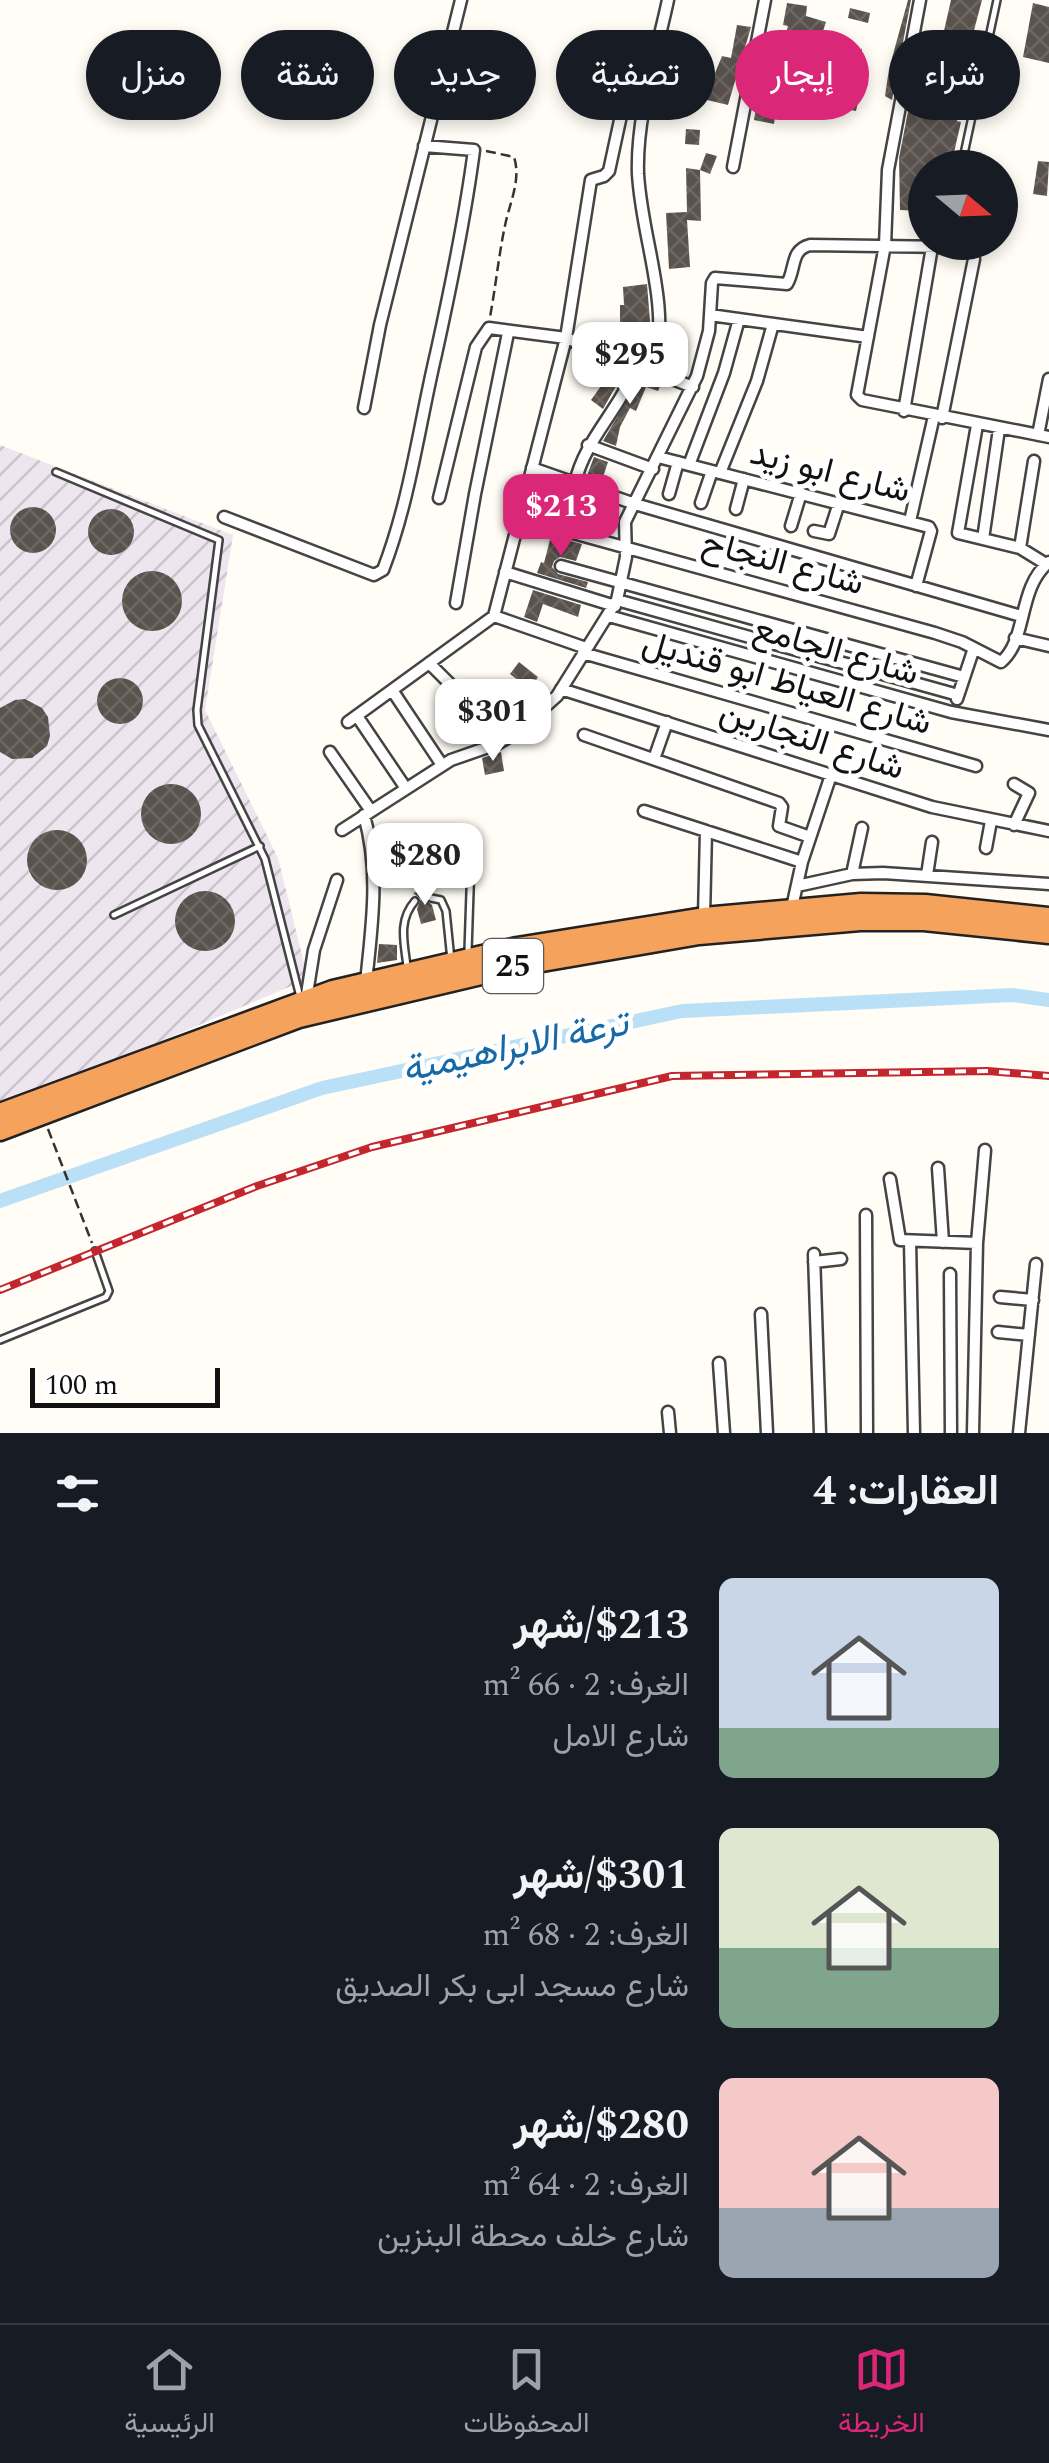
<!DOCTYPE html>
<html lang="ar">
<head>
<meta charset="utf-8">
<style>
  body { margin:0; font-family:Spectral,Vazirmatn,serif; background:#20242c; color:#f1f3f6; direction:rtl; height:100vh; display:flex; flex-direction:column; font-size:38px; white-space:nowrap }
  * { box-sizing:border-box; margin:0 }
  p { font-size:32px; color:#9ea1a6 }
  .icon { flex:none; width:55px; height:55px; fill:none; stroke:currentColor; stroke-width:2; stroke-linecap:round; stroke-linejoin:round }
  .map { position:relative; height:1433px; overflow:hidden; direction:ltr }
  .side { display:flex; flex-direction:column; background:#171b24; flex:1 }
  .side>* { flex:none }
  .hud { position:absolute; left:30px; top:30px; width:990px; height:90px; direction:rtl; display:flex; gap:20px }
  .needle { width:65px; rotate:109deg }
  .buttons { position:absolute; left:908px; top:150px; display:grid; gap:20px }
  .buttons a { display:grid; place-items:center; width:110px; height:110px; border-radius:50%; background:#171b24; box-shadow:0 5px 15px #0003; font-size:50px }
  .scale { position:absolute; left:30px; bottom:25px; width:190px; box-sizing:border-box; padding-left:10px; border:5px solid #111; border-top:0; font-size:28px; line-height:35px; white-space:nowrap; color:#111; -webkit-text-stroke:8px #fff; paint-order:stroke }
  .price { position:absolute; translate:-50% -85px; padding:0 22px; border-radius:20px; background:#fff; color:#222; font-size:32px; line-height:65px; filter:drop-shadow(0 2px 5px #0008) }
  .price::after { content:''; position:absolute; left:50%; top:60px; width:30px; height:22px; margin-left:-15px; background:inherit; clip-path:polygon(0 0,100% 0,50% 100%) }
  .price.on { background:#db2777; color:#fff }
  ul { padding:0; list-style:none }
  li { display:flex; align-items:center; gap:30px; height:250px; padding:0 50px }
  li span { display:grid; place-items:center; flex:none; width:280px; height:200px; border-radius:15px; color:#555 }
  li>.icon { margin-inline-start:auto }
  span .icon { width:120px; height:120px; fill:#fffc; stroke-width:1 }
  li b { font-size:42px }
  h2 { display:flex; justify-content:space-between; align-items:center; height:120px; padding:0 50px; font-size:42px }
  .tag { padding:0 35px; border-radius:45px; background:#171b24; box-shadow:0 5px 15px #0003; font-size:35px; line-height:90px }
  .tag.on { background:#db2777; color:#fff }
  .menu { display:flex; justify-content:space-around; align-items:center; height:140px; border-top:2px solid #363941; background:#171b24; font-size:28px; color:#9ea1a6 }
  .menu a { display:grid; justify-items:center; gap:5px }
  .menu .on { color:#db2777 }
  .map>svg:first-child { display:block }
  .industrial { fill:url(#industrial-furrows) }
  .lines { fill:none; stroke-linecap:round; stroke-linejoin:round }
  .canal { stroke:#b9e0f7; stroke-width:14 }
  .building { fill:url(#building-cross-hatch) }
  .lane-casing { stroke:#444; stroke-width:10 }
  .street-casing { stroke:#444; stroke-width:15 }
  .highway-casing { stroke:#222; stroke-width:25 }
  .path { stroke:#333; stroke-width:2.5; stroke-dasharray:10 5; stroke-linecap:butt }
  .lane { stroke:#fff; stroke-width:5 }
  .street { stroke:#fff; stroke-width:10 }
  .highway { stroke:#f5a25d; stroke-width:20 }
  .rail-casing { stroke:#c4262e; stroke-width:8 }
  .rail { stroke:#fff; stroke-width:4; stroke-dasharray:11; stroke-linecap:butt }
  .labels { text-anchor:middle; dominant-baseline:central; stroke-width:10; stroke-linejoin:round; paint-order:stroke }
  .shield { fill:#fff; stroke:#585858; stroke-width:2.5 }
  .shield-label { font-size:32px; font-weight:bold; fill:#111 }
  .street-label { font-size:35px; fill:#111; stroke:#fff }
  .water-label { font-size:38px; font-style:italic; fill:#1768a6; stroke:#fff }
</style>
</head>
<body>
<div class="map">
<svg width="1049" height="1433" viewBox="0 0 1049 1433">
  <defs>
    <pattern id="industrial-furrows" width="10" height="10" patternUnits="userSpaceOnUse" patternTransform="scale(2.5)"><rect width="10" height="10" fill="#eee6ef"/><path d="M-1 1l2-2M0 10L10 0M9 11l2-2" fill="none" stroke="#cbc4cc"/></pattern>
    <pattern id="building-cross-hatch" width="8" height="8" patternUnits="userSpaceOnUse" patternTransform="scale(2.5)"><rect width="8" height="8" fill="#5a524d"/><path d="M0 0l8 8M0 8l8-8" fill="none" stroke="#6d6662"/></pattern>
  </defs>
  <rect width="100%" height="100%" fill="#fffdf5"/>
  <path class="industrial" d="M0 445 233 535 205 710 278 858 308 979 0 1109Z"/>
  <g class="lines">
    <path class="canal" d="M0 1201 322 1088 682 1011 1012 995 1049 1000"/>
  </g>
  <path class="building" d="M908 0H911L892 100 885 96 889 69Z
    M951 0H982L957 95V121L961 122 953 157 950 168H925V211L900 210 899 158 910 101 930 116 941 70 945 71V45L941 44Z
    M787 3 807 6 806 16 826 22 819 43 804 38 792 97 798 98 794 120 775 117 774 124 754 120 763 67 776 69 788 26 783 25Z
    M1033 3 1049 7V63L1023 57Z
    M850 8 870 13 868 23 848 18Z
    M737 25 751 27 728 105 703 99 708 82 711 83 722 56 731 58Z
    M843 43 850 65 862 48 855 88 861 89 856 111 836 107 840 85 836 84Z
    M686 129 700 130 699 145 685 144Z
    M706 153 717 156 710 174 700 170Z
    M1038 161 1049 162 1047 196 1033 194Z
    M686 168 700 170 701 221 687 220 690 267 669 269 666 213 687 212Z
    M647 284 650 321 647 360 616 348 620 341V305H624L623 287Z
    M612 365 625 370 603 409 591 400 606 379Z
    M641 376 661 384 658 391 646 387 636 411 630 408 620 427 616 446 603 441Z
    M594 457 608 462 601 483 586 478Z
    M580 494 596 500 587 528 572 523Z
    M10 530a23 23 0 1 1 46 0a23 23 0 1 1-46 0Z
    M88 532a23 23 0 1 1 46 0a23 23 0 1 1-46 0Z
    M551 536 582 544 576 561 560 557 554 561 552 567 558 574 588 582 586 588 537 573 541 562 544 563Z
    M122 601a30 30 0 1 1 60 0a30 30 0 1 1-60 0Z
    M533 590 581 605 578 617 543 604 537 622 524 617Z
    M519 662 538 677 530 689 510 674Z
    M97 701a23 23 0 1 1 46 0a23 23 0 1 1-46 0Z
    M25 699 42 708 48 717 50 736 47 746 32 758 12 759 0 752V708L15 700Z
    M501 752 504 771 485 775 482 758Z
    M141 814a30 30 0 1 1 60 0a30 30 0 1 1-60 0Z
    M27 860a30 30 0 1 1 60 0a30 30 0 1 1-60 0Z
    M429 889 425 899 432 905 436 920 421 924 417 909 421 899 413 893Z
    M175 921a30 30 0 1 1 60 0a30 30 0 1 1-60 0Z
    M379 944 397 945V960L377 963Z"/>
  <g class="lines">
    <g class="lane-casing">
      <path id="lane" d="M961 168 997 0
        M56 472 219 540 197 710 198 725 265 859 300 997
        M431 898 441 900 446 911 451 960
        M114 915 260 846
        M468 951 472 832
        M407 966C404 942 398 920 415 901
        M0 1340 106 1297 109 1291 95 1251"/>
    </g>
    <g class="street-casing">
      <path id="street" d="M920 0 888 170 885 245 857 395 862 400 1049 437
        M733 167 765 0
        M710 315 868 337
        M654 372C671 302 642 242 638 174 636 117 656 56 668 0
        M364 408 380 325 461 0
        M904 411 932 247
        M942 418 974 259
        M977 425 958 533 1020 548 1046 564
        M1038 435 1049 379
        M588 445 653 469
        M658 457 929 527 931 531 916 586
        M689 465 724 373 739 319
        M532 468 635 504 1021 616
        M720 473 757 381 773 324
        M575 483C585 438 622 408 636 365
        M669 494 678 462
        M439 498 476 347 489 328 566 338 693 387
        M701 503 712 471
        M736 509 744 479
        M224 517 374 575 383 570C410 500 419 426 436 354 451 286 465 219 474 150L424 146
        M519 518 935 633 962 642 1001 662C1028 640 1017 588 1049 562
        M910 521 934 416
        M791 526 801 493
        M814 531 829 534 839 503
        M983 539 999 429
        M1020 548 1034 461
        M561 566 964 677
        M505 572 615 606
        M617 600 958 695
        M456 603 475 494 508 333
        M494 616 566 338 591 180 604 176 609 171 625 97
        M494 616 586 648
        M609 616 951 712 1049 730
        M1015 638 1049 646
        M583 653 976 766
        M429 663 452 686
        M561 689 932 807 1049 831
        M392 690 442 765
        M957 699 974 648
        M357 716 405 787
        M348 722 494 616
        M584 735 779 803 782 807 779 826 810 837
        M330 752 371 811
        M654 759 667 722
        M1014 784 1029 793 1014 825
        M644 811 802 862
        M364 815C380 871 372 925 366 982
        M342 830 451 760 497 744 517 732 557 696 617 600 626 557 625 522 697 376 709 331 712 283 715 278 787 284C796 269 790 250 810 245L949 247
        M986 848 991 821
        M852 874 862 828
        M927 875 932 842
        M797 886 852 874 883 873 1049 884
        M791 912 802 862 831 775
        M704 917 706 831
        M306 1000 314 950 337 880
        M938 1168 943 1242
        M890 1179 900 1240 977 1243
        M866 1215 867 1433
        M910 1241 914 1433
        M814 1254 820 1433
        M814 1262 841 1259
        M950 1274 951 1433
        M1000 1297 1033 1300
        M761 1314 767 1433
        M998 1332 1029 1335
        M719 1363 724 1433
        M668 1412 670 1433
        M973 1433 977 1243 985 1150
        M1019 1433 1036 1264"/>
    </g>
    <g class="highway-casing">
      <path id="highway" d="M0 1114 333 991 517 948 704 918 861 904 925 905 1049 918
        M0 1130 299 1017 519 965 699 934 860 920H924L1049 933"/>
    </g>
    <path class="path" d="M486 151 514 157C521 178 511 200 506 221 499 252 496 285 490 317
      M48 1129 92 1243"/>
    <use href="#lane" class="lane"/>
    <use href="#street" class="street"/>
    <use href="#highway" class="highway"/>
    <g class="rail-casing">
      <path id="rail" d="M0 1290 257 1186 372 1147 672 1076 988 1071 1049 1076"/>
    </g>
    <use href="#rail" class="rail"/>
  </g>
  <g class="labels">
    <rect class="shield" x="483" y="939" width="60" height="54" rx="8"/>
    <g class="shield-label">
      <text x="513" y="966">25</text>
    </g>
    <g class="street-label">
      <text transform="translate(830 472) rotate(14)">شارع ابو زيد</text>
      <text transform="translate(783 563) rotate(15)">شارع النجاح</text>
      <text transform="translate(836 651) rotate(16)">شارع الجامع</text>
      <text transform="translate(787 683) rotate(16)">شارع العياط ابو قنديل</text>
      <text transform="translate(812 740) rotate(18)">شارع النجارين</text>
    </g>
    <g class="water-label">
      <text transform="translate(515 1047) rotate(-12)">ترعة الابراهيمية</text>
    </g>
  </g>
</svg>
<div class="buttons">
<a><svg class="needle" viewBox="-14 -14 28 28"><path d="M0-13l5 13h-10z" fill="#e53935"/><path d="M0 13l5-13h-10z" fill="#9ea1a6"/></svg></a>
</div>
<div class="scale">100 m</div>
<b class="price" style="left:630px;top:407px">$295</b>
<b class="price on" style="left:561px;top:559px">$213</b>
<b class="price" style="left:493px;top:764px">$301</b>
<b class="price" style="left:425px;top:908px">$280</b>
<div class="hud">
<a class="tag">شراء</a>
<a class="tag on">إيجار</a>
<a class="tag">تصفية</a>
<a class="tag">جديد</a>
<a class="tag">شقة</a>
<a class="tag">منزل</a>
</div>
</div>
<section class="side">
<h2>العقارات: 4<svg class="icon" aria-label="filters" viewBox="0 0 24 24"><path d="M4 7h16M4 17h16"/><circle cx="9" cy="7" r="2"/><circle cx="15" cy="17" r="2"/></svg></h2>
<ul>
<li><span style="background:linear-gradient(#c9d6e8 75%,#7fa58c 0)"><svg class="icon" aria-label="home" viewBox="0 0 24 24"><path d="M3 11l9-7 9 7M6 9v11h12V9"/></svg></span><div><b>$213/شهر</b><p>الغرف: 2 · 66 m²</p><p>شارع الامل</p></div></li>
<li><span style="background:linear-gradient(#dfe7d0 60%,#7fa58c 0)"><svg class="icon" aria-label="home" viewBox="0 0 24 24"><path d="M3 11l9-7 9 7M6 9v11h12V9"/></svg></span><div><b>$301/شهر</b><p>الغرف: 2 · 68 m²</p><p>شارع مسجد ابى بكر الصديق</p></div></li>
<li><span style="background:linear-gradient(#f6c9c9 65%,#9aa5b1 0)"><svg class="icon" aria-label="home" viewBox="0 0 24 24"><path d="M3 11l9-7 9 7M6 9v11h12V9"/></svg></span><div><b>$280/شهر</b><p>الغرف: 2 · 64 m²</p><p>شارع خلف محطة البنزين</p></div></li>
</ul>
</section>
<nav class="menu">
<a class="on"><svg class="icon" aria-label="map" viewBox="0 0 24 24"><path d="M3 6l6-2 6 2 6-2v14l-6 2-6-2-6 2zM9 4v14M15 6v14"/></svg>الخريطة</a>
<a><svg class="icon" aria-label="saved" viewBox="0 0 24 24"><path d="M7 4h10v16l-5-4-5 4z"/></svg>المحفوظات</a>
<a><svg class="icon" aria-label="home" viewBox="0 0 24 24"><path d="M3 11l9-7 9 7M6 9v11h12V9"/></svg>الرئيسية</a>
</nav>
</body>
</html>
